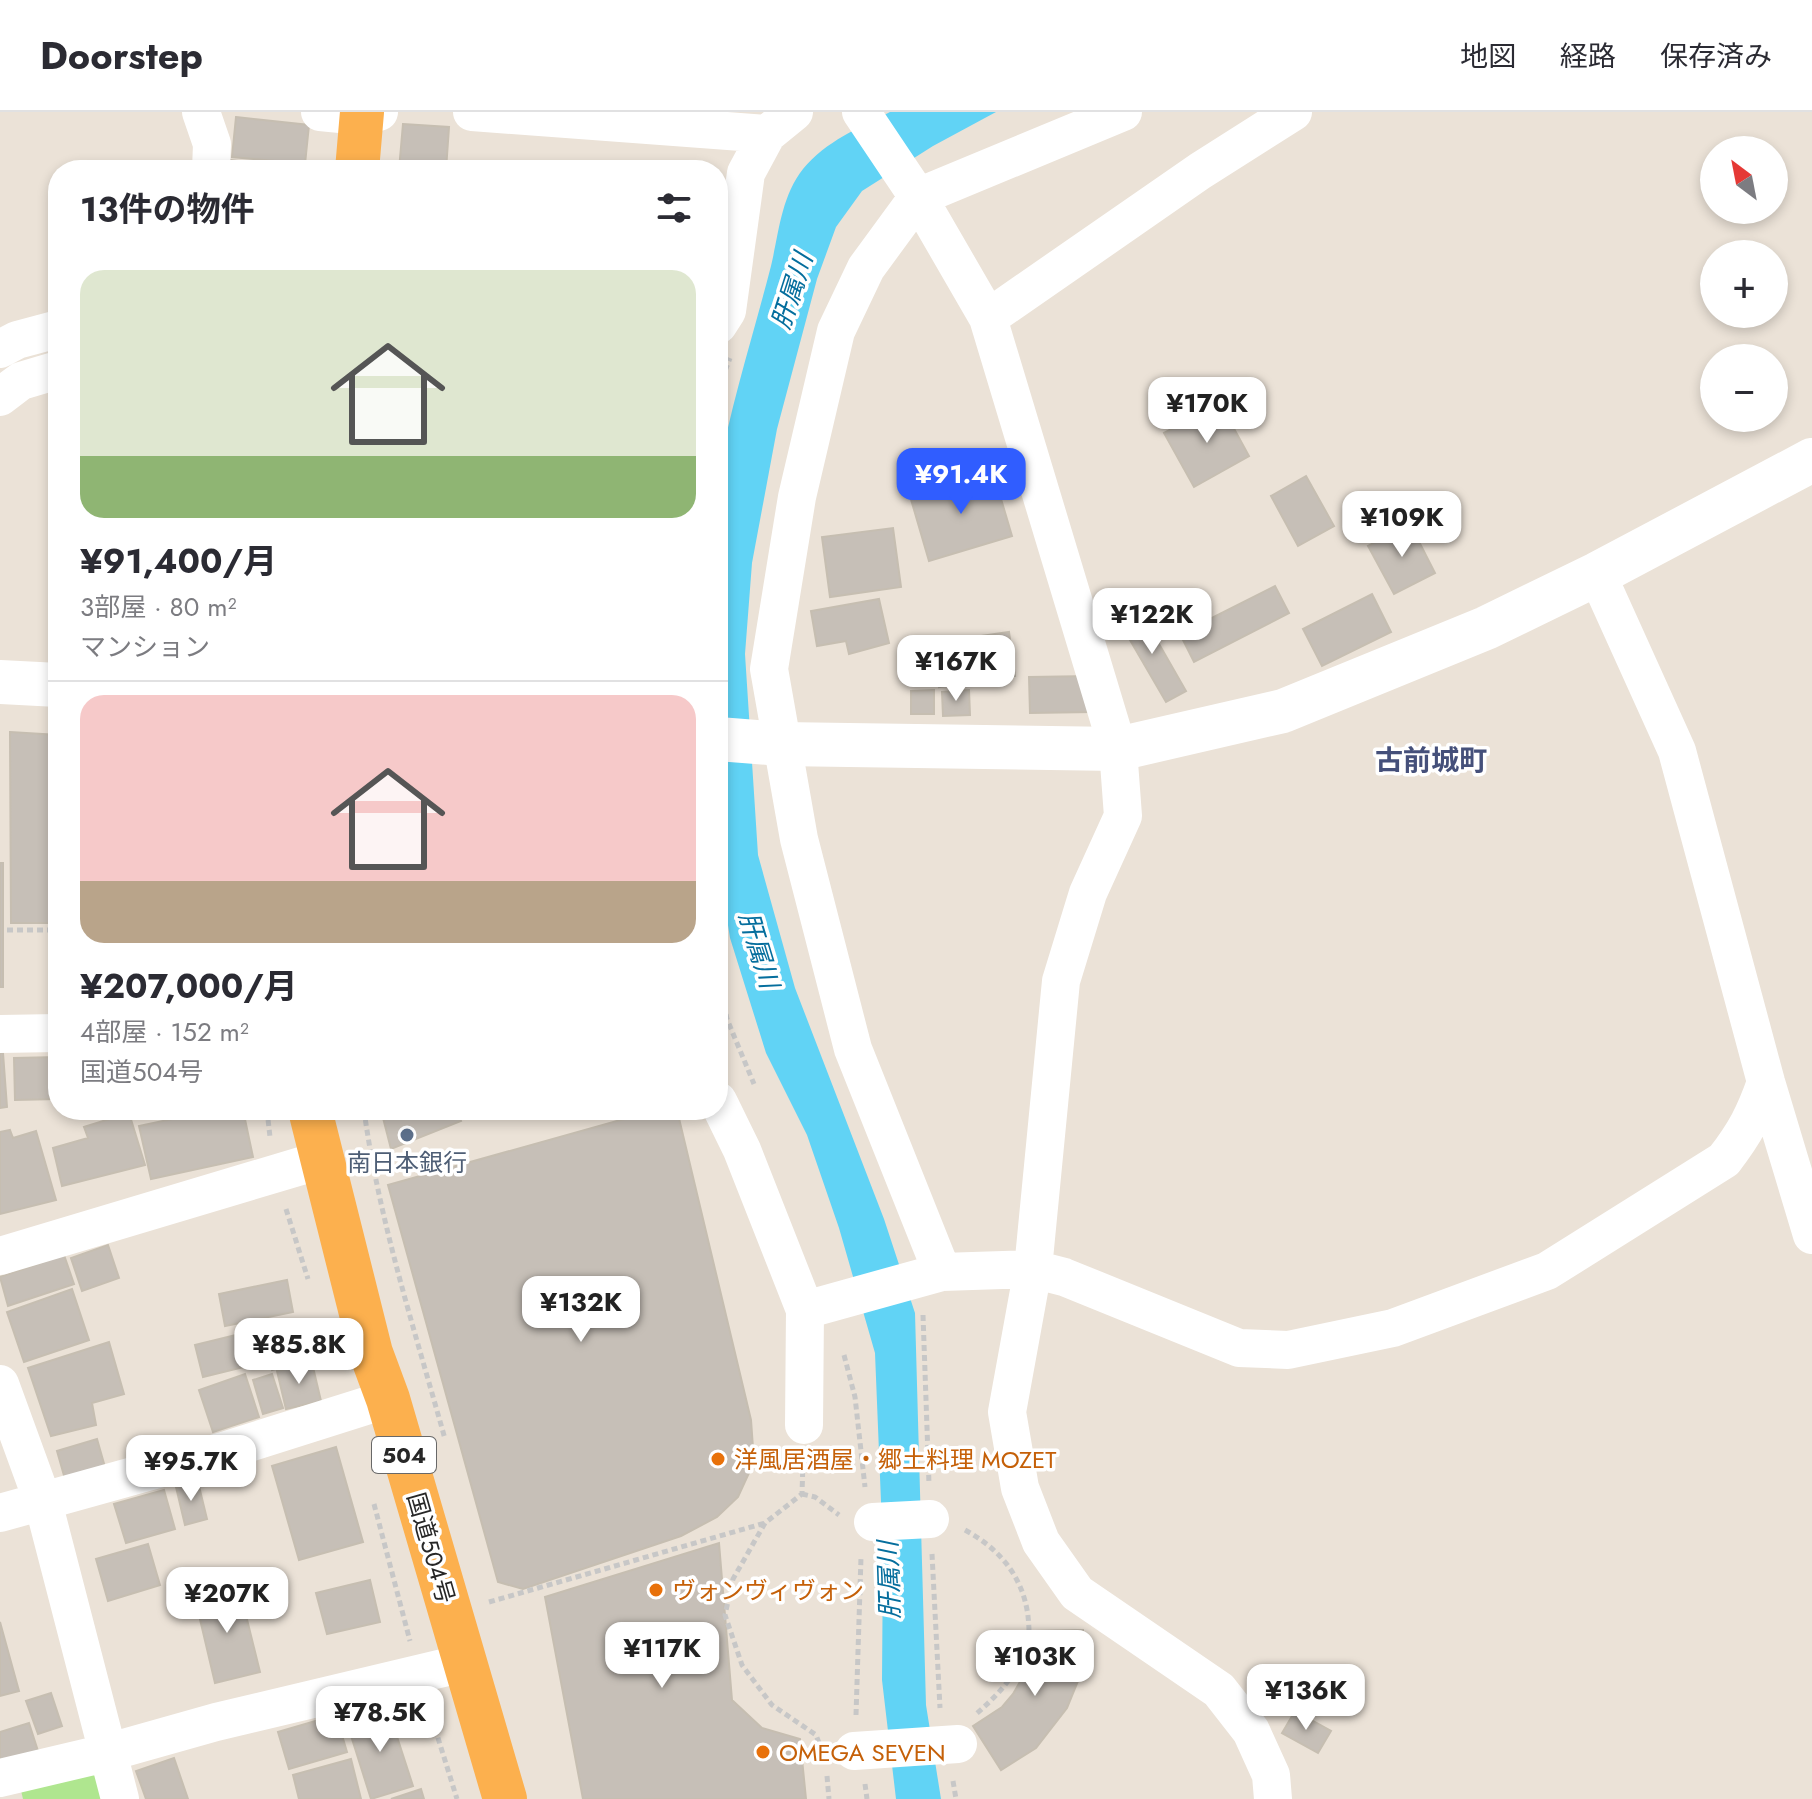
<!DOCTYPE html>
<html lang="ja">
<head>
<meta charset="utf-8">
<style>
  body { margin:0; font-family:Jost,"Noto Sans JP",sans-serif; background:#f7f7f7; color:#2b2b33; height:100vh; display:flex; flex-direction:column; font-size:30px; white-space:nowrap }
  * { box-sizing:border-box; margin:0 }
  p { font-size:26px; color:#7c7c81 }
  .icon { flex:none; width:44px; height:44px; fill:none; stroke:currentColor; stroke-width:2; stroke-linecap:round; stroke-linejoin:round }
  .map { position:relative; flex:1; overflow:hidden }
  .sheet { position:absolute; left:48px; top:48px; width:680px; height:960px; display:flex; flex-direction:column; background:#fff; border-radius:32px; box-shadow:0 4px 12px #0003 }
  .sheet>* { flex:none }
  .needle { width:52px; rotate:328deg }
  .fabs { position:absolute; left:1700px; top:24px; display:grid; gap:16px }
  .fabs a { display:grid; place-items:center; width:88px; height:88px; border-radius:50%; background:#fff; box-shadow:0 4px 12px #0003; font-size:40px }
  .price { position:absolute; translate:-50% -68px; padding:0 18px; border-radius:16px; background:#fff; color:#222; font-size:26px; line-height:52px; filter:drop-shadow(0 2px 4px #0008) }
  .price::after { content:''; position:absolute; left:50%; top:48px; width:24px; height:18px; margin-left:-12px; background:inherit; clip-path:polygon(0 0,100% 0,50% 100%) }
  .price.selected { background:#305dff; color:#fff }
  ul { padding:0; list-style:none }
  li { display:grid; align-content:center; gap:16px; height:424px; padding:0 32px }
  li+li { border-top:2px solid #e1e1e2 }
  li span { display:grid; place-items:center; height:248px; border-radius:24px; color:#555 }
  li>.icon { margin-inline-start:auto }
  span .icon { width:144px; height:144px; fill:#fffc; stroke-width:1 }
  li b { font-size:34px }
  h2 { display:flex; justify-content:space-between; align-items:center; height:96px; padding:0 32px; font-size:34px }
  header { display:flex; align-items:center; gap:48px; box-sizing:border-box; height:112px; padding:0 40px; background:#fff; border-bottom:2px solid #e1e1e2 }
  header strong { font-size:38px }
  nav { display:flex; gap:44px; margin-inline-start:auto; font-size:28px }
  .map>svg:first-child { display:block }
  .green { fill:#afe68f }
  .water { fill:#61d3f5 }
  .building { fill:#c6bfb7; stroke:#c6beb1; stroke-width:2 }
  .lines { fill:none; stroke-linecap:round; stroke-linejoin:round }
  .path { stroke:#c7c7c7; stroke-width:5; stroke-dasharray:6 4; stroke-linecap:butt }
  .minor { stroke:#fff; stroke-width:38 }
  .tertiary { stroke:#fff; stroke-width:44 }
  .trunk { stroke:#fcb04e; stroke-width:44 }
  .service-dot { fill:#5c6f8a; stroke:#fff; stroke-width:3 }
  .food-dot { fill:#e8710a; stroke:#fff; stroke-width:3 }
  .labels { text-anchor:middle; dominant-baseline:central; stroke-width:7; stroke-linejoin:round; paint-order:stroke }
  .shield { fill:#fff; stroke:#686868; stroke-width:2 }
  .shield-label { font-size:22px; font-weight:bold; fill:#272727 }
  .service-label { font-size:24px; fill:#4e5e75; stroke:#fff }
  .food-label { font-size:24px; fill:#c56008; stroke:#fff; text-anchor:start }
  .street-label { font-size:24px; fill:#272727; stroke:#fff }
  .water-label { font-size:26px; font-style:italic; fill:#056e9d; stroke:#fff }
  .quarter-label { font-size:28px; font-weight:bold; fill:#45507a; stroke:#fff }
</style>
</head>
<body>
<header>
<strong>Doorstep</strong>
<nav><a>地図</a><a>経路</a><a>保存済み</a></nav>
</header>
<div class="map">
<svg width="1812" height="1687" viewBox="0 0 1812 1687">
  <rect width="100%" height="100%" fill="#ebe2d7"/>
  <path class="green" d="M103 1649 114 1687H23L19 1670Z"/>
  <path class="water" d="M890 0H996L933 34 862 79 836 115 817 167 777 317 752 451 745 542 758 743 795 876 884 1107 915 1201 926 1593 941 1687H896L882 1568 883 1439 875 1241 839 1116 807 1023 766 941 730 826 718 749V363C731 292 753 224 771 154 779 121 781 85 803 57 826 29 859 16 890 0Z"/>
  <path class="building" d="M236 5 309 13 305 52 232 45Z
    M403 12 449 15 446 58H399Z
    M229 48 308 57V58H228Z
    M1220 291 1249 344 1194 375 1164 321Z
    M993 360 1012 424 929 449 910 384Z
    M1306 364 1334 414 1298 434 1271 384Z
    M1410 412 1435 461 1394 482 1368 434Z
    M893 416 901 475 830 485 822 425Z
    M1275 474 1289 501 1194 550 1180 522Z
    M1372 482 1391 520 1322 554 1303 517Z
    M879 487 889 531 849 542 846 529 817 534 811 499Z
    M1139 497 1186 579 1166 590 1119 509Z
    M1009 520 1015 564 939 575 933 531Z
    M1092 564V600L1030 601 1029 565Z
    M934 578V602H911V579Z
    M969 578 970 603 943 604 942 580Z
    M10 620 58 623V811H11Z
    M0 751H3V875H0Z
    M0 941H3L7 995 0 996Z
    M58 945V987L15 988 14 946Z
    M175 998H243L253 1045 151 1067 139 1014 177 1006Z
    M381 998H457L461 1009 391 1037Z
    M656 998H677L751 1308 754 1350 738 1385 717 1405 681 1424 523 1477 498 1470 388 1073Z
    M129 1001 145 1053 62 1074 53 1036 88 1026 84 1015Z
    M10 1018 13 1026 36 1019 56 1088 0 1102V1020Z
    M108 1133 119 1166 82 1179 71 1146Z
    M64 1143 74 1172 8 1194 0 1165Z
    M287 1168 293 1200 225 1214 219 1182Z
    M72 1177 89 1228 24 1250 7 1200Z
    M298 1210 307 1250 272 1258 263 1218Z
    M256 1218 264 1250 203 1265 195 1233Z
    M109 1230 124 1282 92 1291 96 1313 51 1324 28 1256Z
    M312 1251 321 1289 286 1297 277 1259Z
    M245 1262 259 1305 213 1320 199 1278Z
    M272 1262 283 1296 263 1302 253 1268Z
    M97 1327 105 1355 65 1367 57 1339Z
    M336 1335 363 1430 299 1448 272 1354Z
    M198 1370 207 1407 185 1413 176 1375Z
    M164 1378 175 1417 126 1431 114 1392Z
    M719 1431 732 1588 762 1616 800 1627 806 1687H583L545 1485Z
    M148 1432 160 1473 108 1489 96 1447Z
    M370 1468 380 1510 327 1522 316 1481Z
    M239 1475 260 1560 215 1571 195 1486Z
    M0 1510 19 1579 0 1584Z
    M1083 1518 1082 1548 1078 1569 1067 1596 1036 1636 1001 1658 973 1614 1002 1595 1013 1582 1032 1549 1036 1519Z
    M51 1581 62 1614 38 1622 26 1589Z
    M388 1597 413 1674 371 1687 347 1611Z
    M1295 1599 1331 1619 1318 1641 1282 1621Z
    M336 1603 347 1640 289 1657 278 1620Z
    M29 1611 38 1639 0 1649V1620Z
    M174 1646 188 1687H146L136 1659Z
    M351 1647 361 1687H299L293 1663Z
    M421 1677 424 1687H391Z"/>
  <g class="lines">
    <path class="path" d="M718 277 730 246
      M7 818H58
      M718 863 727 907 754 972
      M267 998 270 1025
      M364 998C379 1109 415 1219 445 1327
      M286 1097 308 1167
      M923 1203 929 1372
      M844 1243 855 1285 865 1375
      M803 1349 802 1382 765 1411 733 1467 725 1503 742 1553 772 1593 816 1623 819 1631
      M802 1382 815 1385 839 1403
      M374 1392 410 1529
      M965 1418C1000 1437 1023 1465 1028 1504 1029 1514 1030 1526 1027 1535 1016 1564 998 1583 975 1603
      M932 1442 940 1596
      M489 1490 765 1411
      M429 1597 457 1687
      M856 1603 861 1445
      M827 1664 829 1687
      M953 1669 956 1687
      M865 1672 867 1687"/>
    <path class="minor" d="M201 0 212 32 211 58
      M320 0 361 4 379 0
      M472 0 767 22
      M861 0 918 85 988 206 1118 637 1123 704 1088 781 1061 869 1033 1157 1007 1300 1020 1376 1041 1430 1077 1481 1219 1578 1251 1619 1271 1663 1273 1687
      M988 206 1200 59 1293 0
      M718 213 727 199 746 61 767 22 794 0
      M0 237 17 228 58 217
      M0 285 21 269 58 258
      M1597 462 1677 639 1766 970 1812 1123
      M0 922 58 921
      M718 989 742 1038 805 1198 804 1313
      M0 1144 321 1048
      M942 1160 853 937 799 727 769 557 797 385 836 219 866 156 918 85 1123 0
      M805 1198 942 1160 1033 1157 1064 1165 1239 1236 1288 1238 1393 1216 1547 1159 1724 1048C1745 1021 1755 1002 1766 970
      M0 1272 43 1390 120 1687
      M0 1401 223 1339 388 1287
      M873 1410 930 1407
      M854 1639 958 1632
      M0 1666 106 1641 216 1610 464 1551"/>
    <path class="tertiary" d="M0 570 58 573
      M718 627 781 632 1118 637 1283 599 1486 516 1597 462 1812 348"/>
    <path class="trunk" d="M357 58 362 0
      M310 998 371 1241 388 1287 505 1687"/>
  </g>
  <circle class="service-dot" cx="407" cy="1023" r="8"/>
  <g class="food-dot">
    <circle cx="718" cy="1347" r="8"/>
    <circle cx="656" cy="1478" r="8"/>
    <circle cx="763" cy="1640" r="8"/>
  </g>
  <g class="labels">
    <rect class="shield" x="372" y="1325" width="64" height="36" rx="6"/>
    <g class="shield-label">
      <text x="404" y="1343">504</text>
    </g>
    <g class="service-label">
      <text x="407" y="1050">南日本銀行</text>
    </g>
    <g class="food-label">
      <text x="734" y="1347">洋風居酒屋・郷土料理 MOZET</text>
      <text x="672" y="1478">ヴォンヴィヴォン</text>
      <text x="779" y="1640">OMEGA SEVEN</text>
    </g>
    <g class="street-label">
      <text transform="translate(431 1436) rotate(74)">国道504号</text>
    </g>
    <g class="water-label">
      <text transform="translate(792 179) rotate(-72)">肝属川</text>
      <text transform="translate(759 838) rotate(73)">肝属川</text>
      <text transform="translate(889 1468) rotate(-92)">肝属川</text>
    </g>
    <g class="quarter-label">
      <text x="1431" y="648">古前城町</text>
    </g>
  </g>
</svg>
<div class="fabs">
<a><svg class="needle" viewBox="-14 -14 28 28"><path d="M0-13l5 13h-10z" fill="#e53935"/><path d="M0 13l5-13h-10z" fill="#7c7c81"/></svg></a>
<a>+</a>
<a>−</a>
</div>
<b class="price" style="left:1207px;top:333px">¥170K</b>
<b class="price selected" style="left:961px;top:404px">¥91.4K</b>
<b class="price" style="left:1402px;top:447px">¥109K</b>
<b class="price" style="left:1152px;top:544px">¥122K</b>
<b class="price" style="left:956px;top:591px">¥167K</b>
<b class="price" style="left:581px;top:1232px">¥132K</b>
<b class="price" style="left:299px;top:1274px">¥85.8K</b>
<b class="price" style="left:191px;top:1391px">¥95.7K</b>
<b class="price" style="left:227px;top:1523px">¥207K</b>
<b class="price" style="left:662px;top:1578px">¥117K</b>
<b class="price" style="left:1035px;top:1586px">¥103K</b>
<b class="price" style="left:1306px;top:1620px">¥136K</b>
<b class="price" style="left:380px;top:1642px">¥78.5K</b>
<section class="sheet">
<h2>13件の物件<svg class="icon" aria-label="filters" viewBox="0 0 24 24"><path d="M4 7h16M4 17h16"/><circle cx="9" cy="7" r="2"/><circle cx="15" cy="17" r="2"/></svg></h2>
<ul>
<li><span style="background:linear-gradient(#dfe7d0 75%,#8fb573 0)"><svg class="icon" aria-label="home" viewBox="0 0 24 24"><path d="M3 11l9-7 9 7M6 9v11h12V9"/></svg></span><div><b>¥91,400/月</b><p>3部屋 · 80 m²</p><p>マンション</p></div></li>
<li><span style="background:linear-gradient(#f6c9c9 75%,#b9a48a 0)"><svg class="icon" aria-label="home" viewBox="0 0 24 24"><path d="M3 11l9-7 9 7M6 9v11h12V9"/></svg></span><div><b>¥207,000/月</b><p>4部屋 · 152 m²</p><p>国道504号</p></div></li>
</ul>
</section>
</div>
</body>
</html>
